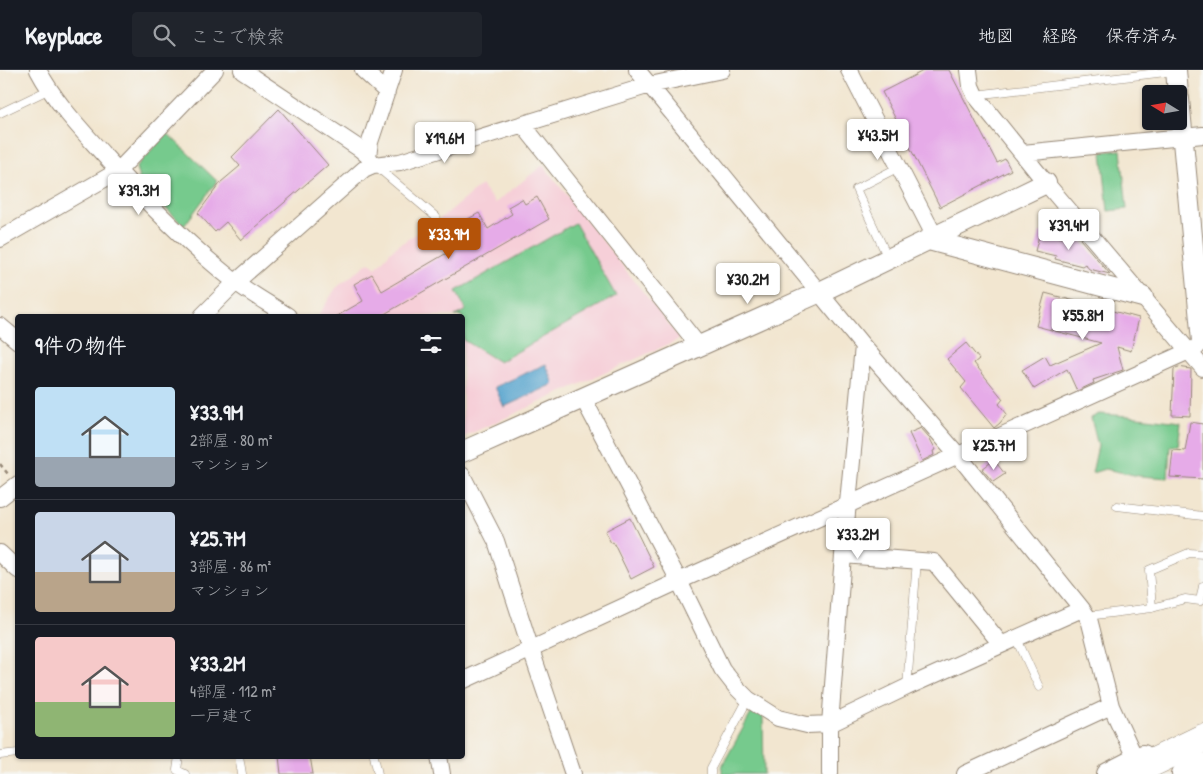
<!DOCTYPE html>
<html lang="ja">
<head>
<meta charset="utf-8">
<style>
  body { margin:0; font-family:"Patrick Hand","Klee One",sans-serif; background:#20242c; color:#f1f3f6; height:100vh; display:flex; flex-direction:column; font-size:19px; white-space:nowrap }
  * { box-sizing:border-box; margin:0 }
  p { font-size:16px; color:#9ea1a6 }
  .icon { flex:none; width:28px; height:28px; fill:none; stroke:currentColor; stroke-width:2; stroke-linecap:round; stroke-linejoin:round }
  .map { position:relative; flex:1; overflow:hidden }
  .sheet { position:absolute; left:15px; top:244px; width:450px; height:445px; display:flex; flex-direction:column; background:#171b24; border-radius:5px; box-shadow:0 1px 4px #0004 }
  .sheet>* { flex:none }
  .needle { width:32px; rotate:281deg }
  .tools { position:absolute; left:1142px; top:15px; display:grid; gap:10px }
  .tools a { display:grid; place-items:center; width:45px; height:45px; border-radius:5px; background:#171b24; box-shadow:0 1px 4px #0004; font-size:25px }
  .price { position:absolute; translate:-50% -42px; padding:0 11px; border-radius:5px; background:#fff; color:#222; font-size:16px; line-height:32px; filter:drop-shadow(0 1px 2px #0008) }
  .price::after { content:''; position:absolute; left:50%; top:30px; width:15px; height:11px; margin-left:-8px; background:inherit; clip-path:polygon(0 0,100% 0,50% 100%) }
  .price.selected { background:#b45309; color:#fff }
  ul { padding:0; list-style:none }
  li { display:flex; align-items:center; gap:15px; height:125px; padding:0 20px }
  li+li { border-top:1px solid #363941 }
  li span { display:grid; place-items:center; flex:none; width:140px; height:100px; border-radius:5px; color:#555 }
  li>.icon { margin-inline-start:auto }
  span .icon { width:60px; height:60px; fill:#fffc; stroke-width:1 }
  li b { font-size:21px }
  h2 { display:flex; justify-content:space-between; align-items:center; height:60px; padding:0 20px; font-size:21px }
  header { display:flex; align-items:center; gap:30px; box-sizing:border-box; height:70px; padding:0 25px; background:#171b24; border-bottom:1px solid #363941 }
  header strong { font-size:24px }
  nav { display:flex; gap:28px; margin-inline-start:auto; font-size:18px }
  .search { width:350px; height:45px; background:#20242c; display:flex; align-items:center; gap:12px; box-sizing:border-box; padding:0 18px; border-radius:5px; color:#9ea1a6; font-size:19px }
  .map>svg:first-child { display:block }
  .built { fill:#f6cfd8 }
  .green { fill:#76ca8d; stroke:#587a56 }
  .water { fill:#54a3cd; stroke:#486676 }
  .building { fill:#e6abe8 }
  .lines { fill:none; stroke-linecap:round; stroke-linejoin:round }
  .service-casing { stroke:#968877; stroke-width:9 }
  .minor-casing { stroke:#968877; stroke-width:18 }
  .tertiary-casing { stroke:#968877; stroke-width:22 }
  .secondary-casing { stroke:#968877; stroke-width:24 }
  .motorway-casing { stroke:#968877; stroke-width:29 }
  .path { stroke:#968877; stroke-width:2.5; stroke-dasharray:4 4; stroke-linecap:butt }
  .service { stroke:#fff; stroke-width:8 }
  .minor { stroke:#fff; stroke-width:16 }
  .tertiary { stroke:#fff; stroke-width:20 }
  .secondary { stroke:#fff; stroke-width:22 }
  .motorway { stroke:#fff; stroke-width:28 }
</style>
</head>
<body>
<header>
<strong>Keyplace</strong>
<div class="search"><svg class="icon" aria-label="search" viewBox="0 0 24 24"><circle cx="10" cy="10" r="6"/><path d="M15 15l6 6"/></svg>ここで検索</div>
<nav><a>地図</a><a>経路</a><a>保存済み</a></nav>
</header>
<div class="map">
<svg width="1203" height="704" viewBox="0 0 1203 704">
  <rect width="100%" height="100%" fill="#f6f6f2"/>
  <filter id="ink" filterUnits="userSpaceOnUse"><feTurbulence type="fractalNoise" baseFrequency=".02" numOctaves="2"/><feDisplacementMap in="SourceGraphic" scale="10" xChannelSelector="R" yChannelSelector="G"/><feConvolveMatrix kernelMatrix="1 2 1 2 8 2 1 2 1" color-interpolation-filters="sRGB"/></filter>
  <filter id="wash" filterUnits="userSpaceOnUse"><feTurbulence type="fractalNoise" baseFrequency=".0096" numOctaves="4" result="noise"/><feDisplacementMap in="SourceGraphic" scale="20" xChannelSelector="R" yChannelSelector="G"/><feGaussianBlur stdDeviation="1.12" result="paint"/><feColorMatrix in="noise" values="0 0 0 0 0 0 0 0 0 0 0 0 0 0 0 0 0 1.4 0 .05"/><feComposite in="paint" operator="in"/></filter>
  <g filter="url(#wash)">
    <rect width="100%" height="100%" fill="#f2e6d0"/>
    <path class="built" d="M543 95 680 269 463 367 462 246H318L336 218 369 192 376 198 393 179 445 145 481 115 495 133Z"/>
    <path class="green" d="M167 63 217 111 184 156 140 113 136 97Z
      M1121 80 1127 139 1108 141 1102 82Z
      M575 153 616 226 499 292 463 270 462 246H455L466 240 456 221Z
      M1099 344 1129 346 1181 352 1178 376H1170L1168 408 1139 406 1105 399 1092 403 1098 376 1091 348Z
      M753 640 763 647 764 704H722V696Z"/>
    <path class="water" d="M546 294 554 314 504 337 495 317Z"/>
    <g id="blocks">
      <path class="building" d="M925 0H949L997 93 1005 89 1011 100 940 137 882 22Z
        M279 39 328 95 241 170 226 152 215 162 198 143 221 112 240 96 232 87Z
        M537 127 549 149 381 246H337L363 231 354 214 372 204 382 221 469 170 459 154 479 143 488 159 512 144 508 137 522 129 525 134Z
        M1072 160 1080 169 1110 204 1089 199 1085 194 1082 196 1055 189 1056 186 1035 181 1040 162 1063 168Z
        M1045 223 1139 248 1131 281 1117 277 1123 300 1093 310 1094 313 1077 321 1067 299 1034 319 1022 300 1045 286 1050 295 1101 273 1036 256Z
        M966 273 979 289 974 293 1003 329 999 334 1007 344 1000 353 994 358 961 318 966 312 947 289Z
        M1178 297 1191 299 1190 346 1172 345 1174 299Z
        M1190 352 1203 354V409L1170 407 1173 380 1185 381Z
        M921 358 929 367 936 380 933 381 934 385 922 391 909 363Z
        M994 390 1005 404 993 412 982 399Z
        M630 448 654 497 631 509 613 472 611 473 605 461Z
        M279 686H310L313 704H281Z"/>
    </g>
  </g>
  <g filter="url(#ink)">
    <use href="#blocks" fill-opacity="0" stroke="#968877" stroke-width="1"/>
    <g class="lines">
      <g class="service-casing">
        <path id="service" d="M975 25 1174 1
          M0 43 48 20
          M376 96 436 147
          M888 188 856 119 899 97
          M1117 436 1203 446
          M1152 538 1149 500 1189 483 1203 484
          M1087 546 1152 538 1185 529 1200 531 1203 516
          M1017 569 1039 617
          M907 617 917 490
          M0 685 18 683
          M179 686 177 700 185 704
          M239 686 242 704
          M374 686 378 704
          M711 704V698L748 629"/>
      </g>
      <g class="minor-casing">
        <path id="minor" d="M38 0C55 32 79 57 103 84 144 130 186 173 234 211 251 224 271 235 288 246
          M242 0 360 79 368 86 373 95
          M363 0 387 22
          M637 0 863 276 958 385 1082 539 1089 549 1111 636 1136 690
          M849 0 935 167
          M969 0 971 16 975 25 1046 113 1203 298
          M523 55 699 276
          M1023 83 1203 65
          M368 86 370 72 394 0
          M0 169 118 101 215 0
          M202 246 236 212 364 99 373 95 400 92 650 15 722 0
          M0 256 18 271
          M583 328 679 511 722 599 736 617 748 629 778 648 807 655 830 654 907 617 1082 539
          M462 405 496 471 531 580 573 704
          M0 428 18 414
          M0 483 18 500
          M843 485 934 492 1001 574
          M462 611 679 511 1180 285 1196 278 1202 271
          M439 686 442 704
          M830 704V654L843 485 863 276
          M965 704 1111 636"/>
      </g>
      <g class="tertiary-casing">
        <path id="tertiary" d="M1176 0 1178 24
          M1179 29 1202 271
          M929 170 1143 227
          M462 382 820 222 1046 113"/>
      </g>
      <g class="secondary-casing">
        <path id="secondary" d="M1108 704 1143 686
          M1183 704 1203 694"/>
      </g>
      <g class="motorway-casing">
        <path id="motorway" d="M1129 704 1203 668
          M1201 704 1203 703"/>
      </g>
      <path class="path" d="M0 394 8 404"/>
      <use href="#service" class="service"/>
      <use href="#minor" class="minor"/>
      <use href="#tertiary" class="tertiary"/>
      <use href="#secondary" class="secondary"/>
      <use href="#motorway" class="motorway"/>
    </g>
  </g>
</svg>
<div class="tools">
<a><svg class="needle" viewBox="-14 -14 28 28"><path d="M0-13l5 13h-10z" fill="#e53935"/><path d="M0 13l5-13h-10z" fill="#9ea1a6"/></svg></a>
</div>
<b class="price" style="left:878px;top:91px">¥43.5M</b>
<b class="price" style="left:445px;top:94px">¥19.6M</b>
<b class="price" style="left:139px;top:146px">¥39.3M</b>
<b class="price" style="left:1069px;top:181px">¥39.4M</b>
<b class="price selected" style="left:449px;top:190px">¥33.9M</b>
<b class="price" style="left:748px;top:235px">¥30.2M</b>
<b class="price" style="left:1083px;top:271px">¥55.8M</b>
<b class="price" style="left:994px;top:401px">¥25.7M</b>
<b class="price" style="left:858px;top:490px">¥33.2M</b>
<section class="sheet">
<h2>9件の物件<svg class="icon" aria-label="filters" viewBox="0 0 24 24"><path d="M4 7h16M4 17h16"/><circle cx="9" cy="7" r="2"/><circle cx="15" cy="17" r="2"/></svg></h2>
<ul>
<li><span style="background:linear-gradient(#bfe0f5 70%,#9aa5b1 0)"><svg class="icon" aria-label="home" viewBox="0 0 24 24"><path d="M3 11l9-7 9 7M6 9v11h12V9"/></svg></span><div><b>¥33.9M</b><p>2部屋 · 80 m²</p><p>マンション</p></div></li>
<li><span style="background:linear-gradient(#c9d6e8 60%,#b9a48a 0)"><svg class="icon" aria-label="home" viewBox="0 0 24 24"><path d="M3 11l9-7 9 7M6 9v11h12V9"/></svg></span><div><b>¥25.7M</b><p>3部屋 · 86 m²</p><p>マンション</p></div></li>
<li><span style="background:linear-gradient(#f6c9c9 65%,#8fb573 0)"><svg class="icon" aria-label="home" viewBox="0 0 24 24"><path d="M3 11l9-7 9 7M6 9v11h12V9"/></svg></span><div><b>¥33.2M</b><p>4部屋 · 112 m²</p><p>一戸建て</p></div></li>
</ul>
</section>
</div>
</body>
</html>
